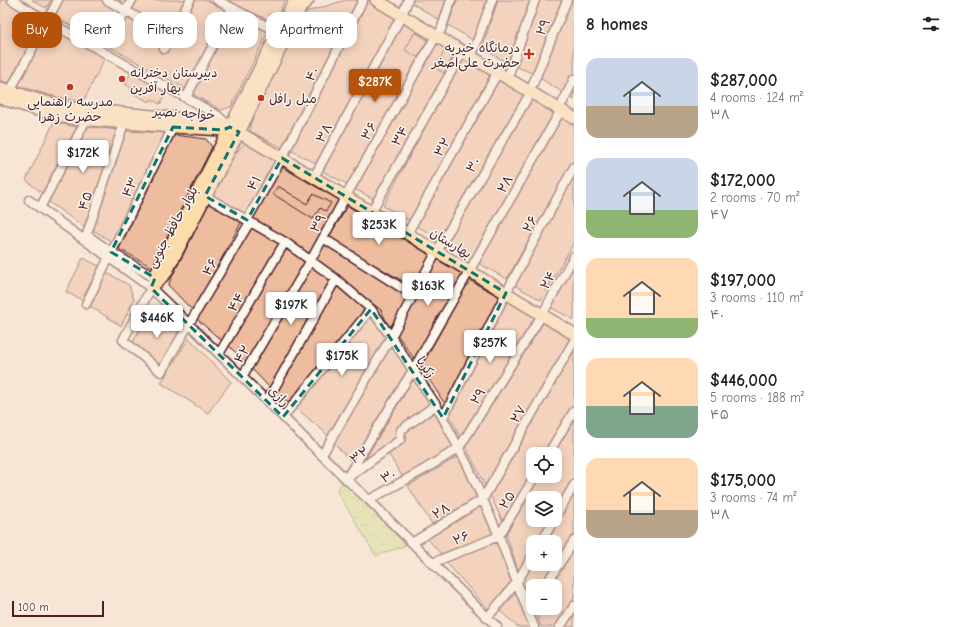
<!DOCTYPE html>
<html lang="en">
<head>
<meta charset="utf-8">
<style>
  body { margin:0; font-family:"Comic Neue","Playpen Sans Arabic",sans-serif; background:#f6f6f6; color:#202124; height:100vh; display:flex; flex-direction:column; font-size:15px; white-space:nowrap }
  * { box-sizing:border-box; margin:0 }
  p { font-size:13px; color:#757577 }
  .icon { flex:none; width:22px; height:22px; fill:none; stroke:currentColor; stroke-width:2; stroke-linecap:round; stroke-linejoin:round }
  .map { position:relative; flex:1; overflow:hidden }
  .drawer { display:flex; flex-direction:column; background:#fff; width:380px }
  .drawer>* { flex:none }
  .hud { position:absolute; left:12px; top:12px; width:380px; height:36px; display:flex; gap:8px }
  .tools { position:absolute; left:526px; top:447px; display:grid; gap:8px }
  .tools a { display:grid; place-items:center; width:36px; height:36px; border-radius:8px; background:#fff; box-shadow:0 2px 10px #0003; font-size:20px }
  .scale { position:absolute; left:12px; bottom:10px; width:92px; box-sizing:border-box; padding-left:4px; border:2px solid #4a1f2b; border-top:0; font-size:11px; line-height:14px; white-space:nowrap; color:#4a1f2b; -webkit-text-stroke:3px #fbf7ec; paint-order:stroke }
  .price { position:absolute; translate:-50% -34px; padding:0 9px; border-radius:4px; background:#fff; color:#222; font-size:13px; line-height:26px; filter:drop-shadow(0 1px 2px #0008) }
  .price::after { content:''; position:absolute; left:50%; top:24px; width:12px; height:9px; margin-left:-6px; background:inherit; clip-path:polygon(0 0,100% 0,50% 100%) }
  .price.selected { background:#b45309; color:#fff }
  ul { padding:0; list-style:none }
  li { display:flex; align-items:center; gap:12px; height:100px; padding:0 12px }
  li span { display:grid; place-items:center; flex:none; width:112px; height:80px; border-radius:12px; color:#555 }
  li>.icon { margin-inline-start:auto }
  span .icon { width:48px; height:48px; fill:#fffc; stroke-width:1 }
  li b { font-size:17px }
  h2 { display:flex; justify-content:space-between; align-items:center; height:48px; padding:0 12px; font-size:17px }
  .chip { padding:0 14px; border-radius:12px; background:#fff; box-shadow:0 2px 10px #0003; font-size:14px; line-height:36px }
  .chip.selected { background:#b45309; color:#fff }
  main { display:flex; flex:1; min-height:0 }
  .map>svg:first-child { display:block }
  .built { fill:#f4dac5 }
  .park { fill:url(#park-crowns); stroke:#8c805f }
  .building { fill:#eebd9f; stroke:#4a1f2b }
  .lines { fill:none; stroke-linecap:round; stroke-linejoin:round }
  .minor-casing { stroke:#4a1f2b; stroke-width:11 }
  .major-casing { stroke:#4a1f2b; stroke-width:14 }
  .minor { stroke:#fbf7ec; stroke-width:8 }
  .major { stroke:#fddcac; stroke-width:11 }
  .marked { fill:none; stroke:#0f766e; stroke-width:3; stroke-dasharray:8 5; stroke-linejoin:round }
  .poi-dot { fill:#c8321e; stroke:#fbf7ec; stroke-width:1.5 }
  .labels { text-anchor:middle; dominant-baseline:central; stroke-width:3; stroke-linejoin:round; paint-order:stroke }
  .street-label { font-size:13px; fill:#4a1f2b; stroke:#fbf7ec }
  .poi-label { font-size:13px; fill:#4a1f2b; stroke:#fbf7ec; text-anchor:start }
</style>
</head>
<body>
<main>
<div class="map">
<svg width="574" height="627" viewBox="0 0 574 627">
  <defs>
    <pattern id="park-crowns" width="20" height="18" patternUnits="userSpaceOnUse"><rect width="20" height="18" fill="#cfe093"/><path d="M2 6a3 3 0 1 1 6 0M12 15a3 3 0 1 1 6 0" fill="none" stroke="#b3c07f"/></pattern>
  </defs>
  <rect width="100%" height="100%" fill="#f7e6d5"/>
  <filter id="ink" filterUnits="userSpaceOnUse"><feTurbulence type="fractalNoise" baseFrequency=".025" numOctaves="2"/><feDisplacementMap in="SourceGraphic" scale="8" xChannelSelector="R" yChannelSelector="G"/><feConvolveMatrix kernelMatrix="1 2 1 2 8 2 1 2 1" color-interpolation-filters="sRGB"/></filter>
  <g filter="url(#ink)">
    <path class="built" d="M107 58 185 100 180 110 86 100Z"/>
    <path class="park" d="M343 481 406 545 376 556 337 491Z"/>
    <path class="building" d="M0 0H9L46 24 10 84 0 80Z
      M32 0H51L46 8Z
      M61 0H126L118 14 171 42 194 0H207L228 11 188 90 53 16Z
      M136 0H187L171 29 131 10Z
      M225 0H285L275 23Z
      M346 0H358L282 148 250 131V120L303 13Z
      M368 0 397 16 317 164 288 149Z
      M413 0H446L439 20 412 3Z
      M457 0H490L476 42 448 25Z
      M498 0H531L509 64 482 48Z
      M537 0H564L534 74 515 66Z
      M571 0H574V74L565 94 538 77Z
      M234 13 268 32 231 107 221 110 192 94Z
      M270 14 278 18 275 23 268 20Z
      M400 21 429 37 349 185 320 170Z
      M49 24 106 56 83 102 49 95 16 85Z
      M415 32 429 41 419 58 405 50Z
      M431 39 460 54 381 203 351 187Z
      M445 50 452 54 453 57 444 73 435 68Z
      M462 58 491 73 412 222 383 206Z
      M131 72 167 91 160 104 151 99 149 102 131 92V88L125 84Z
      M498 79 527 95 444 241 415 225Z
      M574 87V100L569 97Z
      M529 96 557 112 474 259 446 243Z
      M561 116 574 124V159L507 279 478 263Z
      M54 122 77 127 42 193 26 180Z
      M83 126 118 130 86 228 47 201Z
      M125 131 166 133 112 242 93 230Z
      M174 135 206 139 212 147 152 267 119 249Z
      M245 143 278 162 245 215 212 196 230 160Z
      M280 166 341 201 311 255 251 218Z
      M574 175V242L541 300 512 284Z
      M278 186 307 204 313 194 331 203 326 211 320 208 313 219 273 194Z
      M209 203 242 221 193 311 168 285Z
      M348 206 430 255 413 287 328 238Z
      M251 227 280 244 223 342 197 319Z
      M324 243 409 295 391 326 388 325 381 310 315 259Z
      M285 249 306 261 246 363 229 346Z
      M83 258 101 267 84 301 66 292Z
      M436 259 462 274 415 360 396 333Z
      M574 264V320L550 307Z
      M312 265 331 280 270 388 251 368Z
      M109 274 129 285 134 300 121 326 90 306 102 276Z
      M469 280 500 297 445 404 421 367Z
      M336 285 366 309 288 403 275 392Z
      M506 301 536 318 461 438 448 413Z
      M369 314 387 335 329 436 295 407Z
      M166 319 180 331 160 366 133 342 144 321Z
      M542 322 572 340 486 487 465 445Z
      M189 338 231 382 208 413 161 383Z
      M388 341 409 372 352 462 334 443Z
      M574 349V404L544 454H533V472L503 522 490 495Z
      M414 378 432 404 398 438 361 466Z
      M436 412 454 448 403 478 388 453 407 439 405 431Z
      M574 416V479L555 511V498H533V520H550L537 542H533V549L519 573 505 531 538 476H555V454H551Z
      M459 456 478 497 432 524 408 486Z
      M574 492V535L541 586H533V598L531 601 521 582 533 562V564H555V542H545Z
      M482 504 494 534 441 554 426 537Z
      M496 540 512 584 489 610 444 560Z
      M574 548V598L555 627H541L535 609V608H555V586H549Z
      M516 594 531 627H518L499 610Z
      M574 612V627H564Z"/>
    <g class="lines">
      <g class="minor-casing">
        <path id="minor" d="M12 0 47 21 217 115 228 125
          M107 0 170 36
          M217 0 278 32
          M405 8 408 0
          M441 30 451 0
          M112 35 132 0
          M164 49 190 0
          M474 50 492 0
          M510 71 535 0
          M533 84 567 0
          M10 91 58 0
          M186 98 232 8
          M563 102 574 79
          M314 177 402 15
          M205 196 285 242 336 279 371 309 391 337 436 405 468 466 499 536 534 627
          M29 200 151 288 189 324 219 354 346 479 369 500 497 627
          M40 208 86 120
          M371 212 463 51
          M247 220 282 158 363 0
          M407 234 498 72
          M87 235 111 252 155 278
          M323 238 413 295
          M85 240 124 123
          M151 288 123 340 161 372 189 324 250 222
          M86 304 173 127
          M219 354 285 242
          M242 377 311 260 346 196 436 36
          M267 401 336 279
          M283 417 371 309
          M443 418 506 293 574 167
          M548 454 574 411
          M322 455 391 337 437 251 531 92
          M350 476 400 440 401 430 436 405
          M346 479 413 370 561 110
          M369 500 425 469 459 448 542 315 574 256
          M555 518 574 485
          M541 542 554 520
          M412 543 483 499 574 341
          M432 563 499 536 535 476
          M545 586 574 541
          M487 618 517 582 533 555
          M560 627 574 606"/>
      </g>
      <g class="major-casing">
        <path id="major" d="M294 0V2L278 32 157 272 151 288 166 273 239 132 301 7 308 0
          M376 0 574 118
          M0 88 42 101 71 108 215 122 223 124 230 127 574 334
          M0 98 38 110 68 118 173 127 223 130 228 128"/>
      </g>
      <use href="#minor" class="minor"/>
      <use href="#major" class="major"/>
    </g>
  </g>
  <path d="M0 0H574V627H0ZM173 127 223 130 230 127 239 132 205 196 247 220 282 158 506 293 443 418 371 309 283 417 151 288 155 278 111 252Z" fill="#f7e6d5" fill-opacity=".55" fill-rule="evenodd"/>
  <path class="marked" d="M173 127 223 130 230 127 239 132 205 196 247 220 282 158 506 293 443 418 371 309 283 417 151 288 155 278 111 252Z"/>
  <g class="poi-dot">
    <path d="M527 48h4v4h4v4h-4v4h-4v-4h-4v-4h4z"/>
    <circle cx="122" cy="79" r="4"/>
    <circle cx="70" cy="87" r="4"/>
    <circle cx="261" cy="98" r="4"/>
  </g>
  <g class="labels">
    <g class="street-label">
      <text transform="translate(543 27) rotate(-68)">۲۹</text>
      <text transform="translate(312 74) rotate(-63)">۴۰</text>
      <text transform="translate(184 113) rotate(4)">خواجه نصیر</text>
      <text transform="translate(369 131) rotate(-60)">۳۶</text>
      <text transform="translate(324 133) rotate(-62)">۳۸</text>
      <text transform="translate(400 136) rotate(-60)">۳۴</text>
      <text transform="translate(442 147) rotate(-61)">۳۲</text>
      <text transform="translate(473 165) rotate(-59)">۳۰</text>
      <text transform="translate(254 183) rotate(-60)">۴۱</text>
      <text transform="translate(505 184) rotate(-60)">۲۸</text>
      <text transform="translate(130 187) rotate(-64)">۴۳</text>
      <text transform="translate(85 201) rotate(-71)">۴۵</text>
      <text transform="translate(318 223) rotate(-62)">۳۹</text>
      <text transform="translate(530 224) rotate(-62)">۲۶</text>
      <text transform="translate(172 227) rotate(-61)">بلوار حافظ جنوبی</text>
      <text transform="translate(451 243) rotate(31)">بهارستان</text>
      <text transform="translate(210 267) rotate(-59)">۴۶</text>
      <text transform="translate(548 280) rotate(-62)">۲۴</text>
      <text transform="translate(236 302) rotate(-60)">۴۴</text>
      <text transform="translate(242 354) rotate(-59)">۴۲</text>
      <text transform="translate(426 367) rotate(56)">زکریا</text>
      <text transform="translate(279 396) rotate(44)">رازی</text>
      <text transform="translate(478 396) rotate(-58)">۲۹</text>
      <text transform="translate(518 414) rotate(-60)">۲۷</text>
      <text transform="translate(359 455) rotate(-36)">۳۲</text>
      <text transform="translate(388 476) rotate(-29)">۳۰</text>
      <text transform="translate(507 500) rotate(-59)">۲۵</text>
      <text transform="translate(441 511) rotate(-32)">۲۸</text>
      <text transform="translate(461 538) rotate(-22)">۲۶</text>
    </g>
    <g class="poi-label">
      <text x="520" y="47" text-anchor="end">درمانگاه خیریه<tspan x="520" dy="15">حضرت علی‌اصغر</tspan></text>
      <text x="130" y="72">دبیرستان دخترانه<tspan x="130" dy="15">بهار آفرین</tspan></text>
      <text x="269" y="98">مبل رافل</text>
      <text x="70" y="101" text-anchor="middle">مدرسه راهنمایی<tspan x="70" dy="15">حضرت زهرا</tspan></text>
    </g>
  </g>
</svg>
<div class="tools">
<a><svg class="icon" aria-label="locate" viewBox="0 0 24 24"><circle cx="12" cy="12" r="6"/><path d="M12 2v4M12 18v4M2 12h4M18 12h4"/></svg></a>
<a><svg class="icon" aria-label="layers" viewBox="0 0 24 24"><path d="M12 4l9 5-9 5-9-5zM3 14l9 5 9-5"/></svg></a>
<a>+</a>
<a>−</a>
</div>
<div class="scale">100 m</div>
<b class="price selected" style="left:375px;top:103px">$287K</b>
<b class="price" style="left:83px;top:174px">$172K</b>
<b class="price" style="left:379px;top:246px">$253K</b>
<b class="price" style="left:428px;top:307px">$163K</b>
<b class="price" style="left:291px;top:326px">$197K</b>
<b class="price" style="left:157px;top:339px">$446K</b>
<b class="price" style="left:490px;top:364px">$257K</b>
<b class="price" style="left:342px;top:377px">$175K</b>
<div class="hud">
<a class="chip selected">Buy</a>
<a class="chip">Rent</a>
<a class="chip">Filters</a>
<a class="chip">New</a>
<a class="chip">Apartment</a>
</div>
</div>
<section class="drawer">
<h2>8 homes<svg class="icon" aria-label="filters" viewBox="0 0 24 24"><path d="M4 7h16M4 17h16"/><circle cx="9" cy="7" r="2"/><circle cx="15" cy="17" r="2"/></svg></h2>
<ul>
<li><span style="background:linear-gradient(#c9d6e8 60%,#b9a48a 0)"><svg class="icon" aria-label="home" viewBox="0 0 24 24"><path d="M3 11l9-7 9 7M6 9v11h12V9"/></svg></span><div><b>$287,000</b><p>4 rooms · 124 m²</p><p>۳۸</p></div></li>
<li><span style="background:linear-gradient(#c9d6e8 65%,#8fb573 0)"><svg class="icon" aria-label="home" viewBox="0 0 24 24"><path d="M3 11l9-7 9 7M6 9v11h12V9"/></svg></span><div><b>$172,000</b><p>2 rooms · 70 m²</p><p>۴۷</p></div></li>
<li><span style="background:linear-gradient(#ffd9b3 75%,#8fb573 0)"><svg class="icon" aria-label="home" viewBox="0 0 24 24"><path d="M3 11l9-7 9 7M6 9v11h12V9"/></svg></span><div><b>$197,000</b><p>3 rooms · 110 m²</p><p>۴۰</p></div></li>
<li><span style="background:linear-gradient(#ffd9b3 60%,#7fa58c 0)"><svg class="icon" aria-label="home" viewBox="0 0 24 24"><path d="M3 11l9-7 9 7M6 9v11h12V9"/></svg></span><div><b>$446,000</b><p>5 rooms · 188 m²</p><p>۴۵</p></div></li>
<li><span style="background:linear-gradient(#ffd9b3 65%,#b9a48a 0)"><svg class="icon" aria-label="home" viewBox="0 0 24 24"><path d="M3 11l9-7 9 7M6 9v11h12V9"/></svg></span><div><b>$175,000</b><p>3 rooms · 74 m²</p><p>۳۸</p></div></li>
</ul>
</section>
</main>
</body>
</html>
